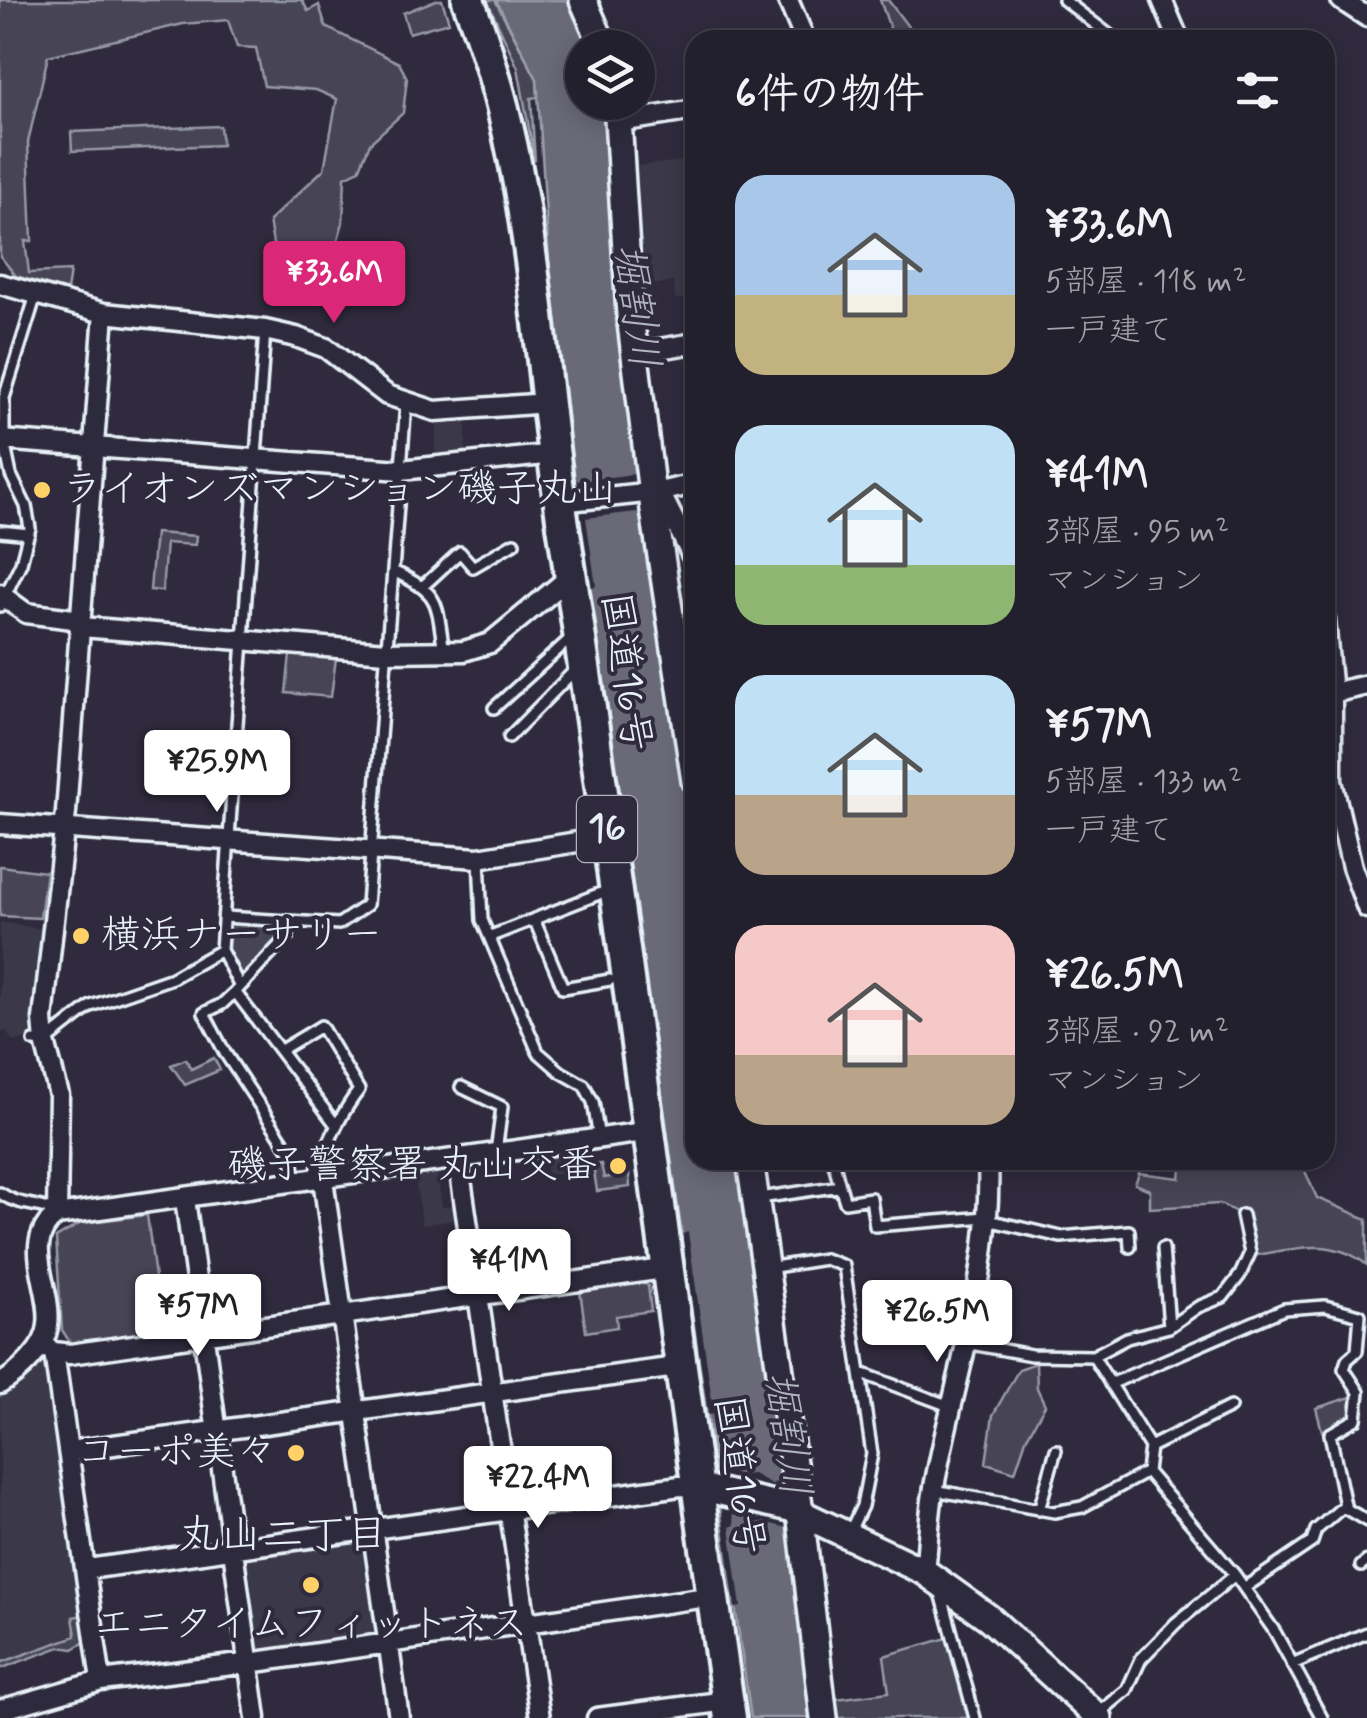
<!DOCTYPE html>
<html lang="ja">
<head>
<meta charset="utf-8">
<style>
  body { margin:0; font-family:Mynerve,"Klee One",sans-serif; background:#2f2d3a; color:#f1f3f6; height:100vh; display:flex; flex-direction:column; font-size:38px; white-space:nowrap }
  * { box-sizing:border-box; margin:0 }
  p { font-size:32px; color:#a3a3aa }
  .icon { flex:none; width:55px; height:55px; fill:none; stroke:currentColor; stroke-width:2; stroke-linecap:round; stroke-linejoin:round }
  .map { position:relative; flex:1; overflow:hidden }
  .sheet { position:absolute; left:685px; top:30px; width:650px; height:1140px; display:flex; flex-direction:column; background:#23202e; border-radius:30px; box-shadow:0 5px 25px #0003,0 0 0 2px #403e4a }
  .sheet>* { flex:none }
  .controls { position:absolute; left:565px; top:30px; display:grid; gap:20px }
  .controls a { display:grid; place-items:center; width:90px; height:90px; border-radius:50%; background:#23202e; box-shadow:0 5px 25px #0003,0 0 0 2px #403e4a; font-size:50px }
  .price { position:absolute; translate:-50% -85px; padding:0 22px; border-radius:10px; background:#fff; color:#222; font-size:32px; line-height:65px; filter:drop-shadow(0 2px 5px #0008) }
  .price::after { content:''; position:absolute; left:50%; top:60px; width:30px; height:22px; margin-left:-15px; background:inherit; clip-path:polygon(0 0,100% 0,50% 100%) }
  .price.current { background:#db2777; color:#fff }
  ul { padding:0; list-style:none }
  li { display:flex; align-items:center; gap:30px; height:250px; padding:0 50px }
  li span { display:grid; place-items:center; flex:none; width:280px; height:200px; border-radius:30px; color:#555 }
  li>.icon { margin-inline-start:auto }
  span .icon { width:120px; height:120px; fill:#fffc; stroke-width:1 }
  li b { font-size:42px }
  h2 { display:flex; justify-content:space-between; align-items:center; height:120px; padding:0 50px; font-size:42px }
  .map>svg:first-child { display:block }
  .built { fill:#3b3749 }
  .green { fill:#464455; stroke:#979aa6; stroke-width:2.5 }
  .water { fill:#696978; stroke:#9c9fab; stroke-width:2.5 }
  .pier { fill:#2f2a3d }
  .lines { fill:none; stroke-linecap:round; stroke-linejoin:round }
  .lane-casing { stroke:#e8f1f8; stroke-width:16 }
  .street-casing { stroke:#e8f1f8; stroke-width:25 }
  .secondary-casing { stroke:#e8f1f8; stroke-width:32 }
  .highway-casing { stroke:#e8f1f8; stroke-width:38 }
  .lane { stroke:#2f2a3d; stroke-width:9 }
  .street { stroke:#2f2a3d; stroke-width:18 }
  .secondary { stroke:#2f2a3d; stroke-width:25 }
  .highway { stroke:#2f2a3d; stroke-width:30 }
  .poi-dot { fill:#ffd166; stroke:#2f2a3d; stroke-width:4 }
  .labels { text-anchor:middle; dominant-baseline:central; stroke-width:8; stroke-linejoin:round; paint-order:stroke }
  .shield { fill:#2f2a3d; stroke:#b0b5c0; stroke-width:2.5 }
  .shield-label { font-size:38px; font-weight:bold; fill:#e8f1f8 }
  .poi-label { font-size:40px; fill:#e8f1f8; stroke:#2f2a3d; text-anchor:start }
  .street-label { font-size:40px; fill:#e8f1f8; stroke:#2f2a3d }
  .water-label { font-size:42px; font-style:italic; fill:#afb4be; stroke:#2f2a3d }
  .neighbourhood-label { font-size:42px; fill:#e8f1f8; stroke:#2f2a3d }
</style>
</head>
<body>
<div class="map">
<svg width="1367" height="1718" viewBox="0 0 1367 1718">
  <rect width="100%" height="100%" fill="#2f2a3d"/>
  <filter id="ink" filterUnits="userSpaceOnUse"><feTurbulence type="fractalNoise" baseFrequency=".01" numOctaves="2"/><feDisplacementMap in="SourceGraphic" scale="20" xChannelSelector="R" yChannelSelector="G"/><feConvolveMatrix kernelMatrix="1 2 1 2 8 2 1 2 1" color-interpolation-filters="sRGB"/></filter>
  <g filter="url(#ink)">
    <path class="built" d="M695 148V298L675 299 673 282 644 286 638 166 690 160 689 149Z
      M466 417V458L434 461 437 419Z
      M0 922 44 929 29 1038 13 1042 6 1031 0 1033Z
      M588 1148 591 1170 547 1175 544 1154Z
      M437 1169 442 1207 460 1205 462 1219 422 1225 414 1173Z
      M48 1364 61 1443 58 1448 63 1453 90 1640 74 1651 60 1648 0 1670V1396L37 1365Z
      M361 1538 366 1541 376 1638 258 1655 253 1650 240 1559 244 1554Z"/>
    <path class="green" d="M0 0H302L308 11 319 5 326 27 399 63 407 78 403 113 370 143 359 170 345 177 343 222 330 269 334 292H326L278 272 269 221 324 169 337 99 316 90 264 86 256 48 237 47 228 20 183 24 48 56 28 142 32 241H25L29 273 70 271 67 291 16 276 0 256Z
      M436 0H442L449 22 409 33 403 13Z
      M487 0H495L537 79 538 97 531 98 535 161 518 68Z
      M880 0H888L918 40H894Z
      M220 126 222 145 72 151 71 132Z
      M155 533 196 536 195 545 166 543 162 591 150 590Z
      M290 654 336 658 331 697 286 693Z
      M0 866 46 872 40 918 0 916Z
      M228 921 288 925 286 932 241 979 225 954Z
      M214 1058 220 1070 185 1085 171 1065 186 1059 191 1069Z
      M1182 1160H1300L1317 1198 1367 1219V1265C1332 1237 1298 1248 1257 1255L1248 1218 1220 1204 1150 1208V1190L1135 1184 1139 1173 1180 1178Z
      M601 1164 604 1178 629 1174 630 1187 597 1191 593 1165Z
      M147 1215 162 1332 71 1344 62 1330 56 1238 81 1223Z
      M644 1282 648 1286 651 1311 616 1316 617 1327 586 1332 580 1291Z
      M1036 1363 1037 1388 1045 1405 1026 1439 1015 1472 986 1463 993 1415 1019 1369Z
      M1351 1397V1417L1322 1431 1316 1408Z
      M84 1615 88 1640 73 1649 60 1647 0 1669V1663L76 1636 73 1617Z
      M947 1638 971 1718H839L836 1699 889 1692 884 1656Z"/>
    <path class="water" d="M496 0H570L593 47 582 48V102L604 103 612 248 621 333 695 870V1160H737L790 1508 814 1718H751L574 479 552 306 537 79Z"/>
    <path class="pier" d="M642 473 647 514 636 512 586 518 596 586 590 587 574 479 579 481Z
      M688 1232 714 1414 708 1415 682 1234Z
      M716 1469 742 1475 753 1474 771 1484 787 1479 792 1529 763 1522 756 1523 749 1517 733 1514 735 1525 730 1527 741 1607 735 1608Z"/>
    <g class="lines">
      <g class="lane-casing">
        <path id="lane" d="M1064 0 1116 40
          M265 330 221 950 240 987 222 1004 204 1013 225 1053 291 1153 296 1182
          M0 531 29 534
          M393 571C442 594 436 602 444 652
          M422 587 460 552 473 567 514 543
          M0 606 21 563 30 528 26 506 11 475 4 441V398L36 295
          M494 708 573 636
          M509 737 577 668
          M479 859 482 920 538 1052 561 1072 584 1085 593 1102 599 1138
          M224 917 339 924 367 905 406 403
          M534 919 563 988 610 980
          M491 936 609 890
          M240 987 288 936 290 922
          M236 993 336 1125
          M34 1041 45 1042 91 1006 172 978 221 950
          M281 1050 321 1026 359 1090C338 1117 327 1147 313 1178
          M461 1087 502 1107 496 1152
          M840 1186 845 1202 871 1198 875 1226 986 1217
          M0 1193C21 1208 42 1202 56 1214
          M760 1198 840 1186 833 1160
          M988 1220 1061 1237 1129 1231 1130 1247
          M1163 1248 1169 1327
          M768 1268 825 1259 844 1266 872 1454 862 1506 850 1531
          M966 1343 1031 1355 1093 1356 1127 1338 1169 1327 1198 1307 1223 1297 1240 1275 1250 1253 1242 1215
          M1093 1356 1150 1447 1147 1472 1235 1575 1275 1632 1322 1718
          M861 1373 952 1407
          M1110 1384 1284 1309 1325 1306 1360 1315 1357 1351 1347 1360 1344 1369 1359 1392 1356 1419 1330 1434 1345 1505 1316 1530 1312 1542 1244 1588
          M1150 1447 1230 1407
          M934 1490 1054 1512 1082 1507 1147 1472
          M1343 1507 1367 1521
          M1039 1510 1056 1450
          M1361 1566 1367 1561
          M940 1589 975 1718
          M1292 1664 1367 1633
          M1098 1714 1127 1690 1141 1659 1176 1623 1235 1575"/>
      </g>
      <g class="street-casing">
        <path id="street" d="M788 0 805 40
          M1162 0 1179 40
          M1341 0 1367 17
          M619 122 695 110
          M0 284 104 313 265 330 296 337 326 348 387 395 435 411 548 403
          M635 353 695 343
          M0 440 401 470 554 454
          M652 492 663 498 695 562
          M560 502 663 491 695 484
          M0 594 26 613 73 619 82 627 386 652 464 651 490 643 571 576
          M1325 620 1332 693V781L1352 867 1367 908
          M1332 693 1367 685
          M0 824 478 858 608 837
          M458 1159 540 1718
          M323 1179 399 1718
          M185 1199 256 1718
          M57 1215 59 1095 45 1042 43 1019 66 812 104 313
          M41 1345 54 1352 70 1354 670 1268
          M54 1352 101 1681
          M0 1384C19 1373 46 1348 48 1325 53 1287 19 1242 57 1215L651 1131
          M70 1451 683 1366
          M88 1569 680 1486 699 1487
          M925 1572C928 1544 929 1515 934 1487 954 1378 993 1272 988 1160
          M0 1710 101 1681 249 1663 714 1596
          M597 1718 727 1701"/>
      </g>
      <g class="secondary-casing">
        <path id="secondary" d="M583 0 604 48
          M617 102 630 315 654 510 695 781
          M750 1160 800 1512 824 1718
          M699 1487 790 1508 925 1572 989 1618 1099 1718"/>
      </g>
      <g class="highway-casing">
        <path id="highway" d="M468 0C536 169 537 354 564 532 624 926 673 1323 730 1718"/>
      </g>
      <use href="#lane" class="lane"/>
      <use href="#street" class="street"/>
      <use href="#secondary" class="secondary"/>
      <use href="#highway" class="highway"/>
    </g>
  </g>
  <g class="poi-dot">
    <circle cx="42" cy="490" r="10"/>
    <circle cx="81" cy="936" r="10"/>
    <circle cx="618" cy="1166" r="10"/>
    <circle cx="296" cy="1453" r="10"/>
    <circle cx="311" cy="1585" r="10"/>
  </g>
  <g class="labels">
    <rect class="shield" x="577" y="796" width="60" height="66" rx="8"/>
    <g class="shield-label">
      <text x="607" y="829">16</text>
    </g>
    <g class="poi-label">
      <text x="62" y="490">ライオンズマンション磯子丸山</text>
      <text x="101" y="936">横浜ナーサリー</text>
      <text x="598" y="1166" text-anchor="end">磯子警察署 丸山交番</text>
      <text x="276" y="1453" text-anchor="end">コーポ美々</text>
      <text x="311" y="1625" text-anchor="middle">エニタイムフィットネス</text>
    </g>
    <g class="street-label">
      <text transform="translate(625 672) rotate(82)">国道16号</text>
      <text transform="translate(738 1475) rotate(82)">国道16号</text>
    </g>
    <g class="water-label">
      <text transform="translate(635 306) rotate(82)">堀割川</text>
      <text transform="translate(786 1434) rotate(82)">堀割川</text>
    </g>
    <g class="neighbourhood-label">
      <text x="283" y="1536">丸山二丁目</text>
    </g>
  </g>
</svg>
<div class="controls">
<a><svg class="icon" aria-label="layers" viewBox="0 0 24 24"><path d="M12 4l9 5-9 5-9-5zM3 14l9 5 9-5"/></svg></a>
</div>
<b class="price current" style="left:334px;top:326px">¥33.6M</b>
<b class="price" style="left:217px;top:815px">¥25.9M</b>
<b class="price" style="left:509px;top:1314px">¥41M</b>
<b class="price" style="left:198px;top:1359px">¥57M</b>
<b class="price" style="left:937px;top:1365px">¥26.5M</b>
<b class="price" style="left:538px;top:1531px">¥22.4M</b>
<section class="sheet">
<h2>6件の物件<svg class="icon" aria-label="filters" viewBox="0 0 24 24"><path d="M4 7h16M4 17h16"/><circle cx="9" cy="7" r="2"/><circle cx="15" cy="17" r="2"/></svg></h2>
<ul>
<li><span style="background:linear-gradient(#a9c7e8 60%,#c2b280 0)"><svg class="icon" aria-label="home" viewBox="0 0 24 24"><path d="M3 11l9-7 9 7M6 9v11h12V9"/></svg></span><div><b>¥33.6M</b><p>5部屋 · 118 m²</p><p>一戸建て</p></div></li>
<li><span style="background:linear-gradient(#bfe0f5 70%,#8fb573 0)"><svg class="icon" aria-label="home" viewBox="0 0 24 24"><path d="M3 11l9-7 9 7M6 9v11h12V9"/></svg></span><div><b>¥41M</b><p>3部屋 · 95 m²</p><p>マンション</p></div></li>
<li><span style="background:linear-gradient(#bfe0f5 60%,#b9a48a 0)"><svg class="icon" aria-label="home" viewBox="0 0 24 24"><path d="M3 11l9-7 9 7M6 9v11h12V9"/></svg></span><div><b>¥57M</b><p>5部屋 · 133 m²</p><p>一戸建て</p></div></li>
<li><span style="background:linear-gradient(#f6c9c9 65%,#b9a48a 0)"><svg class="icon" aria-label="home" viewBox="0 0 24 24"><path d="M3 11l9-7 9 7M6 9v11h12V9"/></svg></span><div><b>¥26.5M</b><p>3部屋 · 92 m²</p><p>マンション</p></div></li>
</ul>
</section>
</div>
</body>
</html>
